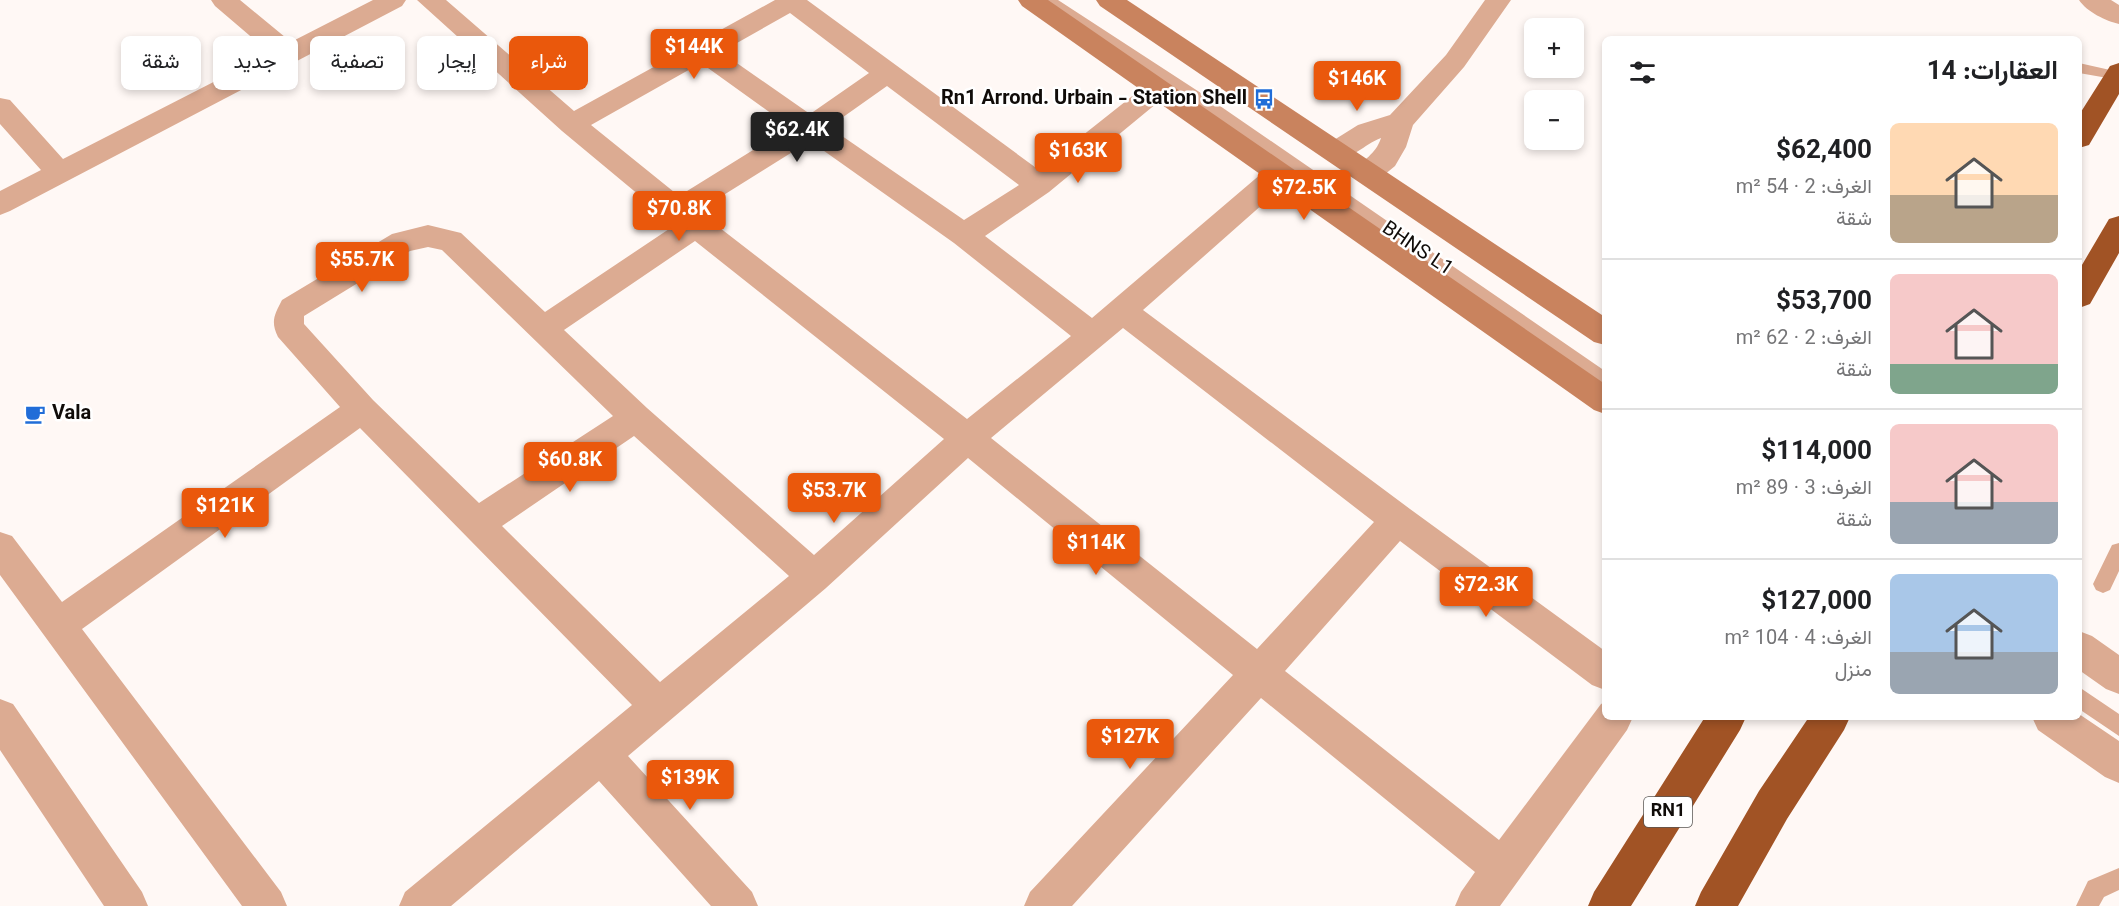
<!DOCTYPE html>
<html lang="ar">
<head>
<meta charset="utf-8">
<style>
  body { margin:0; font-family:Georgia,Vazirmatn,serif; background:#f6f6f6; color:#202124; direction:rtl; height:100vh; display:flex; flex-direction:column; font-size:22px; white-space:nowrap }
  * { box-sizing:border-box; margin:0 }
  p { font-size:20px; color:#757577 }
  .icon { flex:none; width:33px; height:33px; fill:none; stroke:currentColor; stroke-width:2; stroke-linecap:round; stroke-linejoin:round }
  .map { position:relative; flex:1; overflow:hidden; direction:ltr }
  .drawer { position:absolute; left:1602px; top:36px; width:480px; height:684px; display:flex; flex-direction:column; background:#fff; border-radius:9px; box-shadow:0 3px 9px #0003; direction:rtl }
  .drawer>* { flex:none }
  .banner { position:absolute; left:18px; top:36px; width:570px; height:54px; direction:rtl; display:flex; gap:12px }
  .controls { position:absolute; left:1524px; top:18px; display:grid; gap:12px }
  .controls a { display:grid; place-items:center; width:60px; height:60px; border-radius:9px; background:#fff; box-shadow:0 3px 9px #0003; font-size:30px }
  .price { position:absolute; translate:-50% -51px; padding:0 14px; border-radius:6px; background:#ea580c; color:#fff; font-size:20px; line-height:39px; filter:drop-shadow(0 2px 3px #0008) }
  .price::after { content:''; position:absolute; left:50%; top:36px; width:18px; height:14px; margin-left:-9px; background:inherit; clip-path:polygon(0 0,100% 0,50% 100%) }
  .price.current { background:#222; color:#fff }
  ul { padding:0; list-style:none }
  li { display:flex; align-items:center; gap:18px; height:150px; padding:0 24px }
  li+li { border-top:2px solid #e0e0e0 }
  li span { display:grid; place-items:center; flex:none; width:168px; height:120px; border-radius:9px; color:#555 }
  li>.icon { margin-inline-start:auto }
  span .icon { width:72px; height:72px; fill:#fffc; stroke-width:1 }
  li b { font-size:26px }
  h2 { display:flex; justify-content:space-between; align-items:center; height:72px; padding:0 24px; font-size:26px }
  .pill { padding:0 21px; border-radius:9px; background:#fff; box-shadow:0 3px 9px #0003; font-size:21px; line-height:54px }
  .pill.current { background:#ea580c; color:#fff }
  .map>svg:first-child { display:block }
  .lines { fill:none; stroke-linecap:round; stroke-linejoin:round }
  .lane { fill:#dcab92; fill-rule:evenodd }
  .street { fill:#dcab92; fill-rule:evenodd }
  .secondary { fill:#c9835e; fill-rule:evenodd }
  .highway { fill:#a15325; fill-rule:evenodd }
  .labels { text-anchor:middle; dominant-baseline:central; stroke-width:5; stroke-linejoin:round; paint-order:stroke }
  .shield { fill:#fff; stroke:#585553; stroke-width:1.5 }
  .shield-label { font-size:18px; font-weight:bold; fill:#100c09 }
  .poi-label { font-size:20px; font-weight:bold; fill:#100c09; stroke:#fff; text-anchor:end }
  .street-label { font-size:20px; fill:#100c09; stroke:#fff }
</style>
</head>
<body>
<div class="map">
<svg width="2119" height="906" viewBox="0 0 2119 906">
  <rect width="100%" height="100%" fill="#fff8f5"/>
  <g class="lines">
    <path class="lane" d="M1041 0H1058L1207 97 1605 371V387L1197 105Z
      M2079 63 2119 72V80L2079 73Z
      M2119 543V571L2110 590 2103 593 2096 590 2093 584 2112 545Z
      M2079 687 2119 714V736L2079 709Z
      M2119 868V890L2104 897 2099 906H2076L2088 881Z"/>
    <path class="street" d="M211 0H240L291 42 373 0H406L402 6 10 211 0 215V191L41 170 0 124V98L10 100 63 159 270 53 215 6Z
      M417 0H446L574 111 775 0H807L1039 170 1150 82 1159 79 1168 82 1172 88 1168 94 1049 192 985 236 1092 318 1268 168 1278 165 1288 168 1292 175 1288 182 1143 310 1410 509 1605 651V690L1592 685 1400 541 1285 671 1499 840 1601 704 1605 702V717H1633L1627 730 1500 906H1455L1461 892 1475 872 1261 698 1072 906H1024L1030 892 1233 675 968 458 826 588 628 756 752 892 758 906H711L599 781 451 906H399L405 892 632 705 360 428 82 629 281 892 287 906H242L0 575V532L12 536 62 602 340 407 278 337C270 321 275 314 282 300L392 234 428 225 461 233 545 312 675 225 562 131ZM790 13 869 73 810 114 721 52ZM701 63 790 127 679 196 591 125ZM887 86 1019 185 964 220 829 127ZM810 141 954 243 1071 336 967 419 698 211ZM695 241 944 439 814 555 647 408 564 330ZM428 247 442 250 613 416 479 503 373 400 304 324V316L410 251ZM1123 328 1374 522 1257 649 991 438ZM634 436 789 576 660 682 502 526Z
      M1485 0H1511L1464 67 1413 125 1406 147 1395 166 1378 180 1368 183 1358 180 1354 173C1363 158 1375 156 1381 138 1362 145 1348 165 1326 159L1322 152 1326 145 1358 125 1390 115 1446 55Z
      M2079 0H2111L2119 5V24C2106 21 2087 12 2079 0Z
      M2079 631 2092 636 2119 655V694L2106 689 2079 670Z
      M0 699 13 704 142 892 148 906H104L0 750Z
      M2079 714 2119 741V783L2105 777 2038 730 2032 717H2079Z"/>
    <path class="secondary" d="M1018 0H1048L1605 384V414L1594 410 1022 6Z
      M1096 0H1127L1605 317V345L1594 342 1100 6Z"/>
    <path class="highway" d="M2119 63V94L2089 145 2079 148V115L2110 66Z
      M2119 216V253L2090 304 2079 308V270L2109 219Z
      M1705 717H1746L1740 730 1631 906H1588L1594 892Z
      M1809 717H1850L1844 730 1787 819 1738 906H1695L1701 892 1759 791Z"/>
  </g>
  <defs>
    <g id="bus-bare" transform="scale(1.62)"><path d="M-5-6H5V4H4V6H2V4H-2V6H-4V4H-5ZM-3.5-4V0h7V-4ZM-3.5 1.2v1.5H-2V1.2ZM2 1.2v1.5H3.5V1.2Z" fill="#216dd8" stroke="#fff" stroke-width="2.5" paint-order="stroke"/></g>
    <g id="cafe-bare" transform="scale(1.62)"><path d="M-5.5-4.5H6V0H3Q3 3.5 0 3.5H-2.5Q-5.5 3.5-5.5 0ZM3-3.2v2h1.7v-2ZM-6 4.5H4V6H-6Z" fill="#216dd8" stroke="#fff" stroke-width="2.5" paint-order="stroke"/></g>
  </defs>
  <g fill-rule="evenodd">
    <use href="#bus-bare" x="1264" y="99"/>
    <use href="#cafe-bare" x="35" y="414"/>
  </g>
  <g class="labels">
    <rect class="shield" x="1644" y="797" width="48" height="30" rx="4.5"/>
    <g class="shield-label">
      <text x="1668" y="812">RN1</text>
    </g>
    <g class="poi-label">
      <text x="1247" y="99">Rn1 Arrond. Urbain - Station Shell</text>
      <text x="52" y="414" text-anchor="start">Vala</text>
    </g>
    <g class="street-label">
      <text transform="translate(1417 249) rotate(34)">BHNS L1</text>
    </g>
  </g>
</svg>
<div class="controls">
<a>+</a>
<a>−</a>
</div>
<b class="price" style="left:694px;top:80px">$144K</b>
<b class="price" style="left:1357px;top:112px">$146K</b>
<b class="price current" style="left:797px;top:163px">$62.4K</b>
<b class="price" style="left:1078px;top:184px">$163K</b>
<b class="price" style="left:1304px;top:221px">$72.5K</b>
<b class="price" style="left:679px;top:242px">$70.8K</b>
<b class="price" style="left:362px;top:293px">$55.7K</b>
<b class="price" style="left:570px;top:493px">$60.8K</b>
<b class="price" style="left:834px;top:524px">$53.7K</b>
<b class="price" style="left:225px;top:539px">$121K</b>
<b class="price" style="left:1096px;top:576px">$114K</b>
<b class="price" style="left:1486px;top:618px">$72.3K</b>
<b class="price" style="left:1130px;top:770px">$127K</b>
<b class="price" style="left:690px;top:811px">$139K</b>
<div class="banner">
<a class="pill current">شراء</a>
<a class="pill">إيجار</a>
<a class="pill">تصفية</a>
<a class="pill">جديد</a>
<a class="pill">شقة</a>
</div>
<section class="drawer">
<h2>العقارات: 14<svg class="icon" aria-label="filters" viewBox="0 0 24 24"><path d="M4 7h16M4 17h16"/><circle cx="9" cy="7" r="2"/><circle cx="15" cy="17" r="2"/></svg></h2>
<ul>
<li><span style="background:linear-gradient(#ffd9b3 60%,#b9a48a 0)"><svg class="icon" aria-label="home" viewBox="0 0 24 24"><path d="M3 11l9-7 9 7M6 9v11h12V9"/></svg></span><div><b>$62,400</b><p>الغرف: 2 · 54 m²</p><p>شقة</p></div></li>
<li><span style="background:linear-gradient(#f6c9c9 75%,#7fa58c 0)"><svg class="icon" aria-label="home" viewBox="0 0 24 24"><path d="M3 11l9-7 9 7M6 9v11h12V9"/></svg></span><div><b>$53,700</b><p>الغرف: 2 · 62 m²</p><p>شقة</p></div></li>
<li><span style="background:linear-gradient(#f6c9c9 65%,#9aa5b1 0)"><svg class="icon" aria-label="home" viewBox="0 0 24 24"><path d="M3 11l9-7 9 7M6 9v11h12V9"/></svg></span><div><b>$114,000</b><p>الغرف: 3 · 89 m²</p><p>شقة</p></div></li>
<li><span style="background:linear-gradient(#a9c7e8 65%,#9aa5b1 0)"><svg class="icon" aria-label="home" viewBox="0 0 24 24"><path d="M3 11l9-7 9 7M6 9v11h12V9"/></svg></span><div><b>$127,000</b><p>الغرف: 4 · 104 m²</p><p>منزل</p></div></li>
</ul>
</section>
</div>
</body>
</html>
